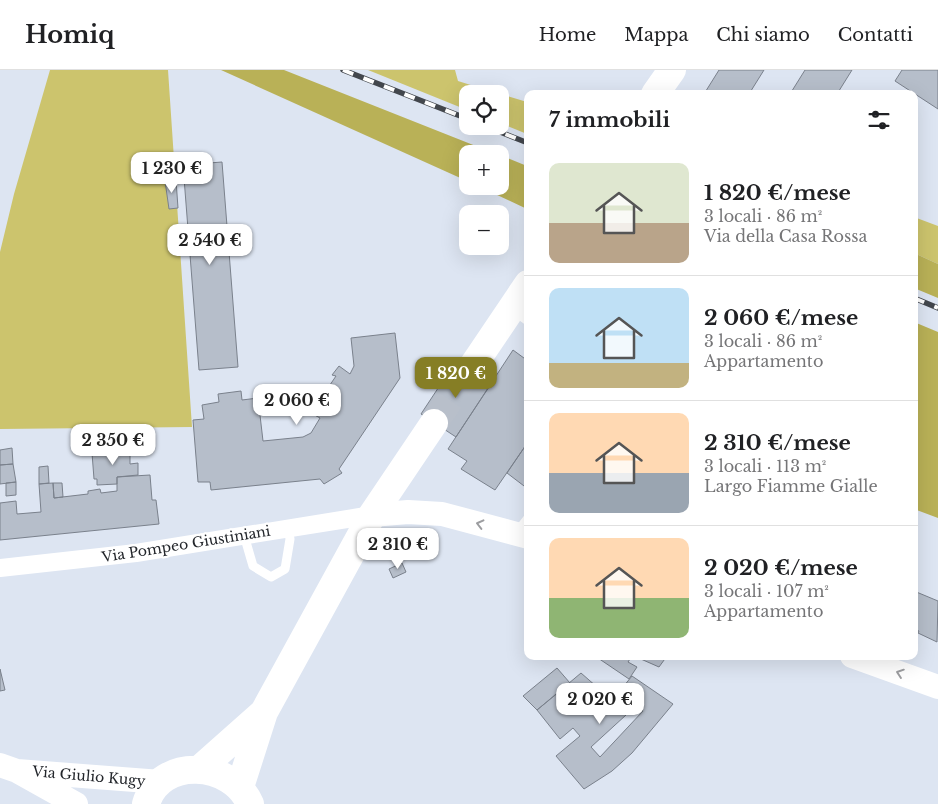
<!DOCTYPE html>
<html lang="it">
<head>
<meta charset="utf-8">
<style>
  body { margin:0; font-family:"Libre Baskerville",serif; background:#f2f2f2; color:#202124; height:100vh; display:flex; flex-direction:column; font-size:19px; white-space:nowrap }
  * { box-sizing:border-box; margin:0 }
  p { font-size:16px; color:#757577 }
  .icon { flex:none; width:28px; height:28px; fill:none; stroke:currentColor; stroke-width:2; stroke-linecap:round; stroke-linejoin:round }
  .map { position:relative; flex:1; overflow:hidden }
  .drawer { position:absolute; left:524px; top:20px; width:394px; height:570px; display:flex; flex-direction:column; background:#fff; border-radius:10px; box-shadow:0 5px 20px #0002 }
  .drawer>* { flex:none }
  .controls { position:absolute; left:459px; top:15px; display:grid; gap:10px }
  .controls a { display:grid; place-items:center; width:50px; height:50px; border-radius:10px; background:#fff; box-shadow:0 5px 20px #0002; font-size:25px }
  .price { position:absolute; translate:-50% -42px; padding:0 11px; border-radius:10px; background:#fff; color:#222; font-size:16px; line-height:32px; filter:drop-shadow(0 1px 2px #0008) }
  .price::after { content:''; position:absolute; left:50%; top:30px; width:15px; height:11px; margin-left:-8px; background:inherit; clip-path:polygon(0 0,100% 0,50% 100%) }
  .price.selected { background:#867e25; color:#fff }
  ul { padding:0; list-style:none }
  li { display:flex; align-items:center; gap:15px; height:125px; padding:0 25px }
  li+li { border-top:1px solid #e0e0e0 }
  li span { display:grid; place-items:center; flex:none; width:140px; height:100px; border-radius:10px; color:#555 }
  li>.icon { margin-inline-start:auto }
  span .icon { width:60px; height:60px; fill:#fffc; stroke-width:1 }
  li b { font-size:21px }
  h2 { display:flex; justify-content:space-between; align-items:center; height:60px; padding:0 25px; font-size:21px }
  header { display:flex; align-items:center; gap:30px; box-sizing:border-box; height:70px; padding:0 25px; background:#fff; border-bottom:1px solid #e0e0e0 }
  header strong { font-size:24px }
  nav { display:flex; gap:28px; margin-inline-start:auto; font-size:18px }
  .map>svg:first-child { display:block }
  .green { fill:#ccc46d }
  .forest { fill:#b9b157 }
  .building { fill:#b6beca; stroke:#7a818c }
  .lines { fill:none; stroke-linecap:round; stroke-linejoin:round }
  .primary-tunnel { stroke:#b8bfca; stroke-width:28; stroke-dasharray:28 14; stroke-linecap:butt }
  .lane { stroke:#fff; stroke-width:9 }
  .street { stroke:#fff; stroke-width:18 }
  .secondary { stroke:#fff; stroke-width:24 }
  .primary { stroke:#fff; stroke-width:28 }
  .rail-casing { stroke:#43474d; stroke-width:5.5 }
  .rail { stroke:#fff; stroke-width:4; stroke-dasharray:11; stroke-linecap:butt }
  .oneway { stroke:#9c9da0 }
  .labels { text-anchor:middle; dominant-baseline:central; stroke-width:4.5; stroke-linejoin:round; paint-order:stroke }
  .street-label { font-size:14px; fill:#23262b; stroke:#fff }
</style>
</head>
<body>
<header>
<strong>Homiq</strong>
<nav><a>Home</a><a>Mappa</a><a>Chi siamo</a><a>Contatti</a></nav>
</header>
<div class="map">
<svg width="938" height="734" viewBox="0 0 938 734">
  <rect width="100%" height="100%" fill="#dde5f2"/>
  <path class="green" d="M50 0H168L192 357 0 359V182L14 124Z
    M368 0H455L458 11 499 24H468L467 40Z
    M500 24 527 32V64L500 53Z
    M914 147 938 156V194L914 183Z"/>
  <path class="forest" d="M221 0H284L496 84H468L467 111Z
    M500 85 527 96V139L478 116H500Z
    M914 183 938 194V228L914 218Z
    M914 252 938 262V448L914 439Z"/>
  <path class="building" d="M719 0H764L749 24H704Z
    M805 0H852L837 24H790Z
    M902 0H938V39L895 11Z
    M222 92 238 297 199 300 183 95Z
    M176 110 178 138 169 139 165 111Z
    M395 263 400 308 339 399 342 403 324 414 320 409 211 420 210 412H198L193 350 204 349 202 335 219 332 218 324 241 321 242 330 258 328 263 371 303 367 311 363 320 348 311 343 336 306 332 305 339 296 350 304 354 296 351 268Z
    M513 280 528 291V372L495 420 461 399 467 391 448 379Z
    M456 291 491 314 456 367 421 344Z
    M528 372V419L507 403Z
    M12 378 13 394 0 395V380Z
    M130 378V394L138 393V405L117 407V414L97 415V409H94L92 383Z
    M13 394 16 412 0 414V395Z
    M48 396 49 413 39 414V397Z
    M150 405 152 430H156L159 454 0 470V433L16 431 17 444 41 442 39 414 53 413 54 428 88 424V421L100 419 101 423 117 421V407Z
    M16 412V425L6 426V413Z
    M53 413H62L63 427 54 428Z
    M402 493 406 502 393 508 389 499Z
    M914 521 938 531 937 572 918 563 919 561 914 559Z
    M595 586H632L628 592 637 597 629 609Z
    M634 586H667L659 597Z
    M557 598 570 613 537 640 523 626Z
    M0 599 5 620 0 621Z
    M581 603 597 617 600 614 626 645 591 677 600 687 643 641 619 622 632 606 673 634 632 683 612 701 584 719 556 686 580 666 573 658 560 669 537 640Z"/>
  <g class="lines">
    <path class="primary-tunnel" d="M434 353 470 300"/>
    <path class="lane" d="M514 241 528 251
      M517 462 528 448
      M244 465 253 496 271 507 285 499 290 469 288 458"/>
    <path class="street" d="M0 498 136 483 372 445"/>
    <path class="secondary" d="M372 445 408 442 442 444 528 467
      M852 586 938 617
      M0 695 17 701 76 734
      M17 701 161 712"/>
    <path class="primary" d="M655 24 672 0
      M470 300 528 214
      M201 698 263 643
      M240 717 264 642 372 445 434 353
      M146 734C160 686 232 691 250 734"/>
    <g class="rail-casing">
      <path id="rail" d="M343 0 468 49
        M485 56 528 73
        M914 228 938 238"/>
    </g>
    <use href="#rail" class="rail"/>
  </g>
  <defs><path id="oneway-chevron" d="M-2-3.5L2.5 0L-2 3.5" fill="none" stroke-width="1.6" stroke-linecap="round" stroke-linejoin="round" transform="scale(1.25)"/></defs>
  <g class="oneway">
    <use href="#oneway-chevron" transform="translate(480 454) rotate(-166)"/>
    <use href="#oneway-chevron" transform="translate(900 603) rotate(-161)"/>
  </g>
  <g class="labels">
    <g class="street-label">
      <text transform="translate(186 474) rotate(-9)">Via Pompeo Giustiniani</text>
      <text transform="translate(89 706) rotate(5)">Via Giulio Kugy</text>
    </g>
  </g>
</svg>
<div class="controls">
<a><svg class="icon" aria-label="locate" viewBox="0 0 24 24"><circle cx="12" cy="12" r="6"/><path d="M12 2v4M12 18v4M2 12h4M18 12h4"/></svg></a>
<a>+</a>
<a>−</a>
</div>
<b class="price" style="left:172px;top:124px">1 230 €</b>
<b class="price" style="left:210px;top:196px">2 540 €</b>
<b class="price selected" style="left:456px;top:329px">1 820 €</b>
<b class="price" style="left:297px;top:356px">2 060 €</b>
<b class="price" style="left:113px;top:396px">2 350 €</b>
<b class="price" style="left:398px;top:500px">2 310 €</b>
<b class="price" style="left:600px;top:655px">2 020 €</b>
<section class="drawer">
<h2>7 immobili<svg class="icon" aria-label="filters" viewBox="0 0 24 24"><path d="M4 7h16M4 17h16"/><circle cx="9" cy="7" r="2"/><circle cx="15" cy="17" r="2"/></svg></h2>
<ul>
<li><span style="background:linear-gradient(#dfe7d0 60%,#b9a48a 0)"><svg class="icon" aria-label="home" viewBox="0 0 24 24"><path d="M3 11l9-7 9 7M6 9v11h12V9"/></svg></span><div><b>1 820 €/mese</b><p>3 locali · 86 m²</p><p>Via della Casa Rossa</p></div></li>
<li><span style="background:linear-gradient(#bfe0f5 75%,#c2b280 0)"><svg class="icon" aria-label="home" viewBox="0 0 24 24"><path d="M3 11l9-7 9 7M6 9v11h12V9"/></svg></span><div><b>2 060 €/mese</b><p>3 locali · 86 m²</p><p>Appartamento</p></div></li>
<li><span style="background:linear-gradient(#ffd9b3 60%,#9aa5b1 0)"><svg class="icon" aria-label="home" viewBox="0 0 24 24"><path d="M3 11l9-7 9 7M6 9v11h12V9"/></svg></span><div><b>2 310 €/mese</b><p>3 locali · 113 m²</p><p>Largo Fiamme Gialle</p></div></li>
<li><span style="background:linear-gradient(#ffd9b3 60%,#8fb573 0)"><svg class="icon" aria-label="home" viewBox="0 0 24 24"><path d="M3 11l9-7 9 7M6 9v11h12V9"/></svg></span><div><b>2 020 €/mese</b><p>3 locali · 107 m²</p><p>Appartamento</p></div></li>
</ul>
</section>
</div>
</body>
</html>
